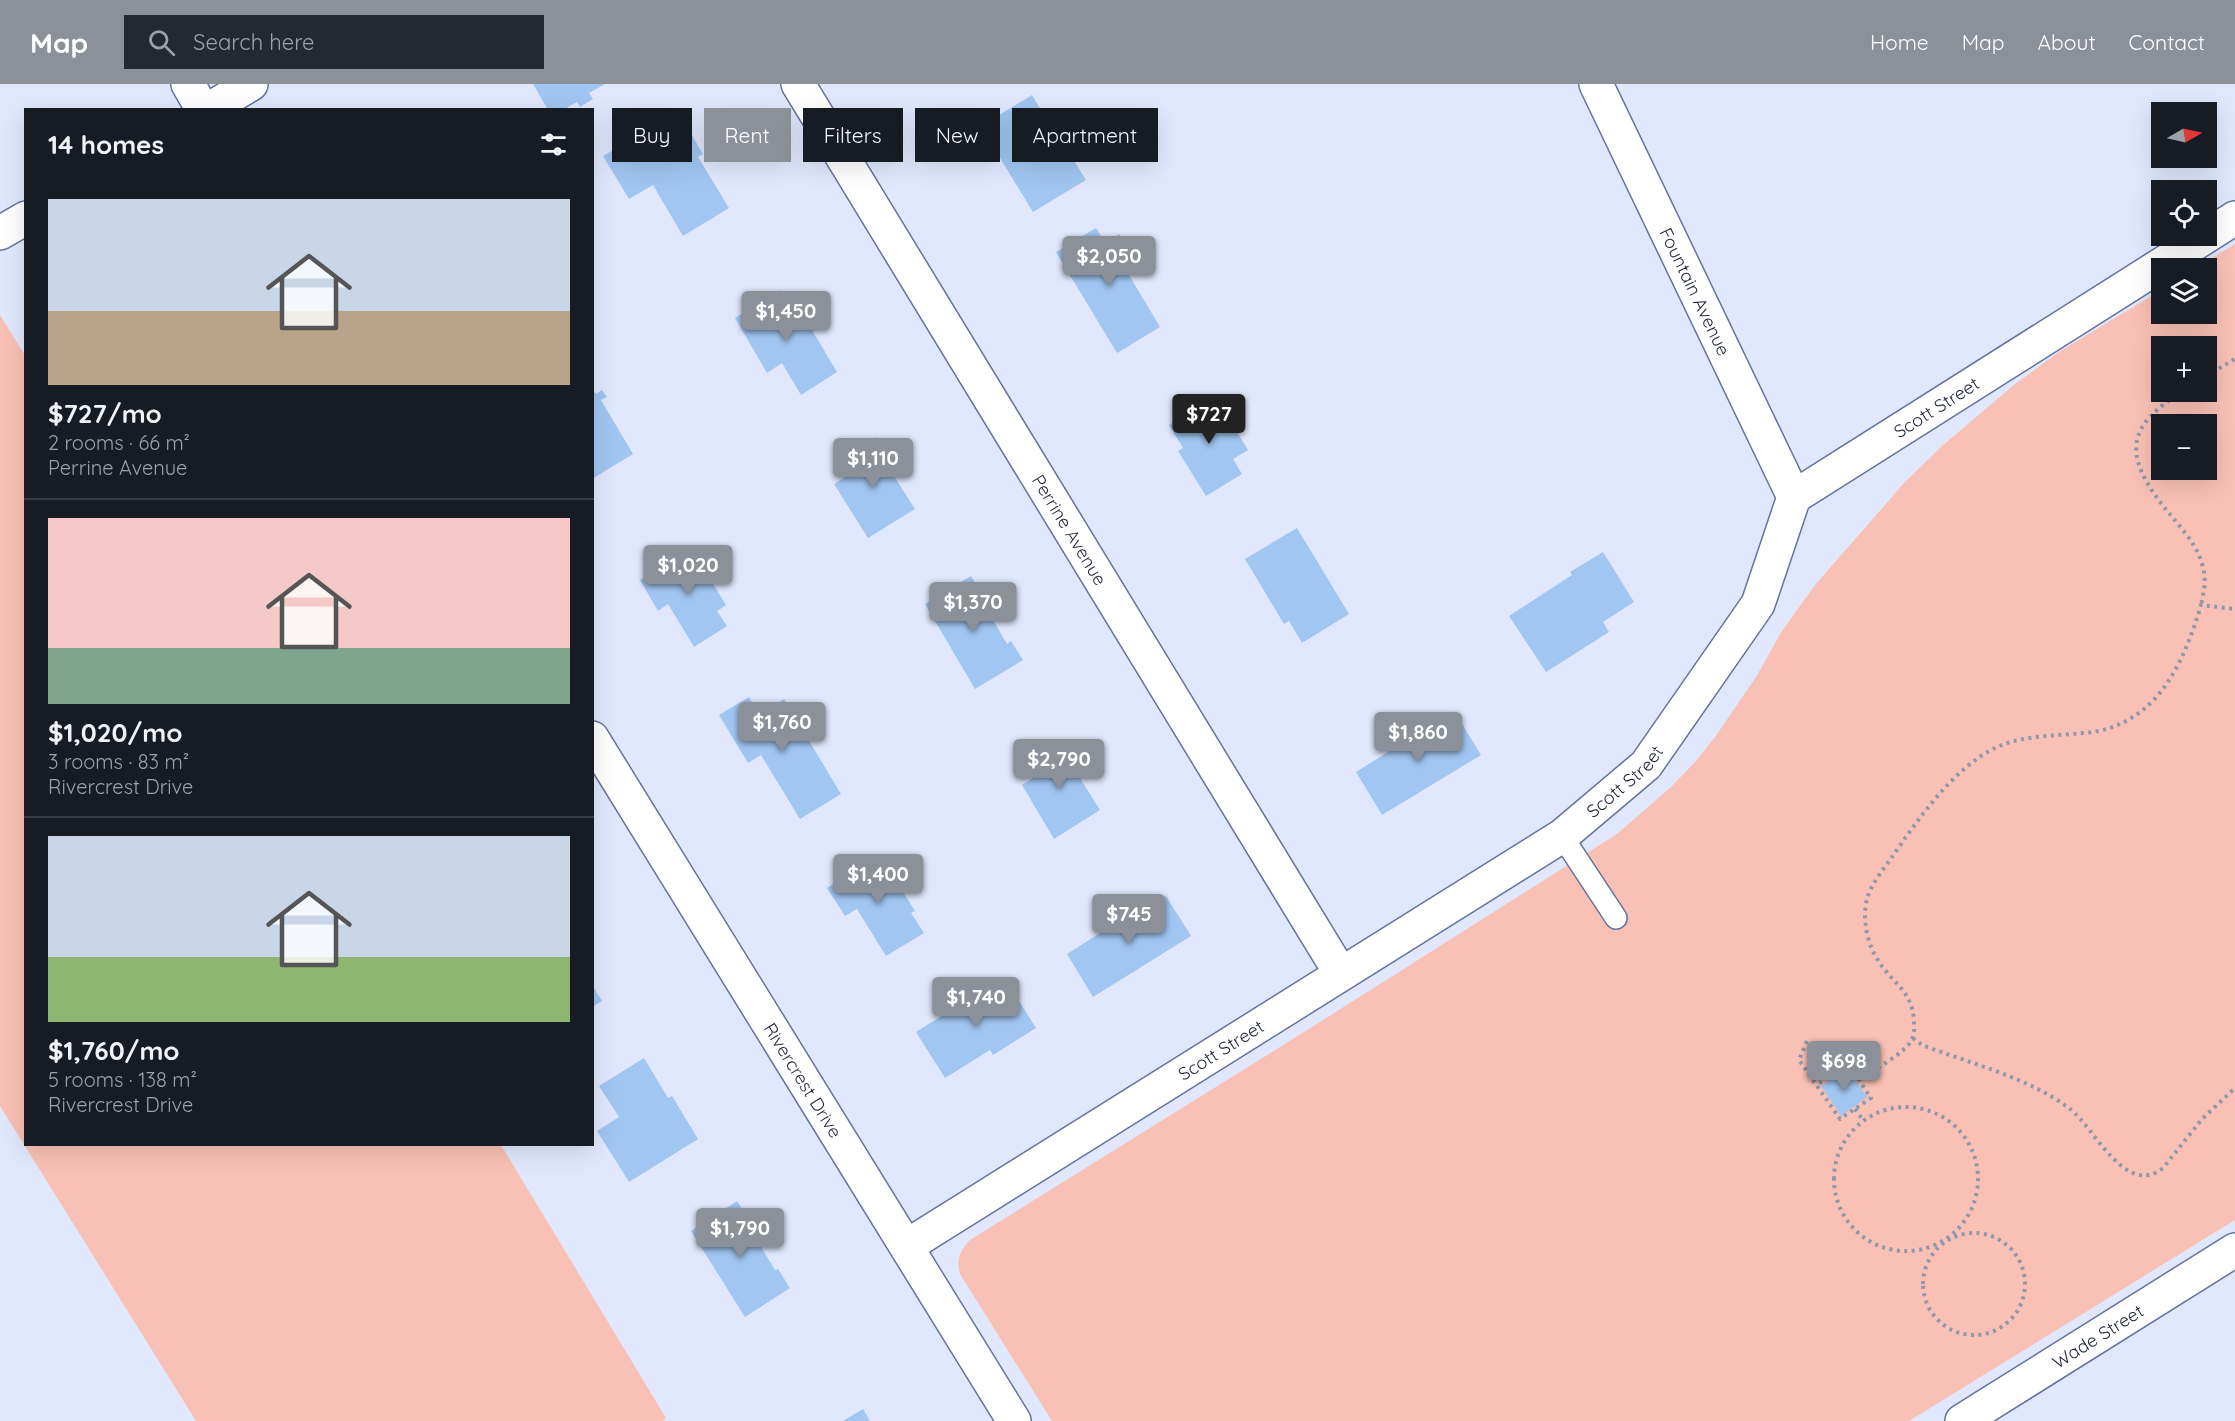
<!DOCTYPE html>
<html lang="en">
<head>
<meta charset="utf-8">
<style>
  body { margin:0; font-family:Quicksand,sans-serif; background:#242831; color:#f1f3f6; height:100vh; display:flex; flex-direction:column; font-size:22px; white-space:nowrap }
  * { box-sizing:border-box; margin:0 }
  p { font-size:20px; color:#9ea1a6 }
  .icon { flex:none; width:33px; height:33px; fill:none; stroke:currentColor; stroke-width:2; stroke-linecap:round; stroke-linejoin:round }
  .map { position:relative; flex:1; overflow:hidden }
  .sheet { position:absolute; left:24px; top:24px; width:570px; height:1038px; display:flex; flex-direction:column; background:#171b24; border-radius:0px; box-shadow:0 6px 24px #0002 }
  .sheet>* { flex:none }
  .banner { position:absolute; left:612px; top:24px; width:570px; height:54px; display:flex; gap:12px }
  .needle { width:39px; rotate:81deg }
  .controls { position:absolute; left:2151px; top:18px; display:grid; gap:12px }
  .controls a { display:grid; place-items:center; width:66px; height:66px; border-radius:0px; background:#171b24; box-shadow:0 6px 24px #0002; font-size:30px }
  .price { position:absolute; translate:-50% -51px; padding:0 14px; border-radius:6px; background:#8c9099; color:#fff; font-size:20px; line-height:39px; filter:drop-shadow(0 2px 3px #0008) }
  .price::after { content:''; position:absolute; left:50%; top:36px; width:18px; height:14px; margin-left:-9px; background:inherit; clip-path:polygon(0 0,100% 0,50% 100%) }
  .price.on { background:#222; color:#fff }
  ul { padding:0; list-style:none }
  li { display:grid; align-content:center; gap:12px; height:318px; padding:0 24px }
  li+li { border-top:2px solid #363941 }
  li span { display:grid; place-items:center; height:186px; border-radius:0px; color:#555 }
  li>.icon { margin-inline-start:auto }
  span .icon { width:108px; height:108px; fill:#fffc; stroke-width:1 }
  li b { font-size:26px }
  h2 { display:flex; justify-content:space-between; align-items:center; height:72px; padding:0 24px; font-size:26px }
  .pill { padding:0 21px; border-radius:0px; background:#171b24; box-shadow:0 6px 24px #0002; font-size:21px; line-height:54px }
  .pill.on { background:#8c9099; color:#fff }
  header { display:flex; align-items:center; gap:36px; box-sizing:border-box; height:84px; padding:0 30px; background:#8c9099; color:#fff }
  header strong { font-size:28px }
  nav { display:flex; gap:33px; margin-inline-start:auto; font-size:21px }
  .search { width:420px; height:54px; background:#242831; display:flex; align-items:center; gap:15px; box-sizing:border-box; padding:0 21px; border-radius:0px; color:#9ea1a6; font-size:22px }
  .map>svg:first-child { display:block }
  .green { fill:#f9c1b5; fill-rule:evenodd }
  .building { fill:#a0c6f1 }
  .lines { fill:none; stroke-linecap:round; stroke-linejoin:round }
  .lane-casing { stroke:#6572a0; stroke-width:24 }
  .street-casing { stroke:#6572a0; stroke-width:36 }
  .path { stroke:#9197ab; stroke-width:4; stroke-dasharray:3 4.5; stroke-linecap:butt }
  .lane { stroke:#fff; stroke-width:21 }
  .street { stroke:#fff; stroke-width:33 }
  .labels { text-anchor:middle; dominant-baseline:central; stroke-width:4.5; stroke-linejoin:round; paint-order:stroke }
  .street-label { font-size:18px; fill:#1f2437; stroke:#fff }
</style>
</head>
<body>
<header>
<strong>Map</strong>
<div class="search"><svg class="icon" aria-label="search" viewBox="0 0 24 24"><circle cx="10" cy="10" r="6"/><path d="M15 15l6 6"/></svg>Search here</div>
<nav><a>Home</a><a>Map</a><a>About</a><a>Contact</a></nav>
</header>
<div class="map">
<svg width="2235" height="1337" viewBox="0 0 2235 1337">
  <rect width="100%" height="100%" fill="#e1e8fd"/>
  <path class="green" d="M2235 160V1136L1909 1337H1052L960 1190C956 1175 960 1167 970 1156L1312 943 1617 750 1672 702 1695 678 1715 653 1756 593 1782 547 1815 501 1905 398 1942 362 2015 300 2059 268 2161 206 2162 230H2206V184H2196ZM2162 262H2206V308H2162ZM2162 340H2206V386H2162Z
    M0 231 26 273V1060L501 1061 666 1334 662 1337H196L0 1022Z"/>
  <path class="building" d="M533 0H605L589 9 593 15 580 23 577 18 563 26H548Z
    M1032 11 1061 60 1063 59 1086 96 1033 128 994 64 997 62 984 40Z
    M678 28 703 70 698 73 729 124 683 152 653 101 629 115 603 72Z
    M1096 144 1105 159 1119 150 1137 179 1126 186 1160 243 1117 269 1056 168Z
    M781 206 800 239 806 236 837 288 801 311 782 279 767 289 735 234Z
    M592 304 596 310 602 306 607 313 601 316 633 370 592 395Z
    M1215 312 1248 366 1233 375 1242 390 1206 412 1178 367 1183 364 1169 341Z
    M876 353 894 381 889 384 915 425 868 454 834 400 850 390 841 375Z
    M1297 444 1349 530 1302 559 1289 537 1284 540 1245 475Z
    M692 465 726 521 717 527 727 542 694 563 668 520 658 527 640 496Z
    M1603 468 1634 518 1603 538 1609 548 1546 588 1509 532 1572 491 1570 488Z
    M971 492 996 534 993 536 1007 560 1011 557 1023 576 975 605 925 520Z
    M749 613 759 631 784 615 841 710 800 735 761 671 748 679 719 631Z
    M1454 627 1481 671 1382 731 1356 688Z
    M1062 656 1083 692 1080 694 1100 726 1054 755 1022 701 1036 692 1027 678Z
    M880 771 915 827 911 829 924 849 886 872 857 825 845 832 827 804Z
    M1166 812 1191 852 1093 913 1067 870 1151 817 1153 820Z
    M1004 893 1036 944 993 971 990 966 945 994 916 948Z
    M592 901 602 917 592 923Z
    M644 974 668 1014 672 1012 698 1055 629 1098 597 1047 619 1033 599 1002Z
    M1847 984 1867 1013 1841 1032 1821 1002Z
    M737 1117 765 1161 761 1163 775 1186 778 1185 790 1204 745 1233 691 1147Z
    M863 1325 870 1337H843Z"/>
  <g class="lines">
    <g class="lane-casing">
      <path id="lane" d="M1562 752 1616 834"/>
    </g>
    <g class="street-casing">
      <g id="street">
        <path d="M188 0 203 26"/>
        <path id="s1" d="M798 0 1341 890"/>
        <path id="s2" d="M1596 0 1794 413"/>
        <path d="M208 26 251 0"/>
        <path d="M0 149 26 134"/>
        <path id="s3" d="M592 654 1014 1337"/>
        <path id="s4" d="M907 1162 1562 752 1646 681 1758 520 1794 413 2235 134"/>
        <path id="s5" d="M1962 1337 2235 1166"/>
      </g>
    </g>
    <path class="path" d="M2206 292 2235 275
      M2182 308C2126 342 2123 371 2164 423 2178 441 2196 458 2202 480 2207 495 2204 507 2201 521
      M1913 954 1922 961C1969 979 2030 994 2070 1025 2095 1044 2125 1114 2163 1084L2202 1035 2235 1004
      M1807 957 1799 976 1840 1035 1871 1014 1848 980 1817 1001
      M1859 996C1873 986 1905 970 1912 955 1915 949 1914 943 1914 937 1912 905 1892 900 1878 876 1867 860 1862 834 1867 815 1871 801 1881 788 1890 776 1916 738 1953 684 1995 664 2022 651 2055 652 2084 649 2155 643 2183 582 2201 521L2235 525
      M1834 1095a72 72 0 1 1 144 0a72 72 0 1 1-144 0Z
      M1855 1025 1863 1036
      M1923 1200a51 51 0 1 1 102 0a51 51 0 1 1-102 0Z"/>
    <use href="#lane" class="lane"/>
    <use href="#street" class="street"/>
  </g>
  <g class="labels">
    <g class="street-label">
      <text stroke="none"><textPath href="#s2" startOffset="230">Fountain Avenue</textPath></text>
      <text stroke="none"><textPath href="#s4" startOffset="1360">Scott Street</textPath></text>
      <text stroke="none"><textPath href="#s1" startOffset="522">Perrine Avenue</textPath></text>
      <text stroke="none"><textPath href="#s4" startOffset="856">Scott Street</textPath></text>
      <text stroke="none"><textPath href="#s4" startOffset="370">Scott Street</textPath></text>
      <text stroke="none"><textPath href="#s3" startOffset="402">Rivercrest Drive</textPath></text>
      <text stroke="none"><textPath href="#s5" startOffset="160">Wade Street</textPath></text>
    </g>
  </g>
</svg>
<div class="controls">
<a><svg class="needle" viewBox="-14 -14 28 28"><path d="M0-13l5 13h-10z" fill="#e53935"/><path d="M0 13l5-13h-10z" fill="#9ea1a6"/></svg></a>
<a><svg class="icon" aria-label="locate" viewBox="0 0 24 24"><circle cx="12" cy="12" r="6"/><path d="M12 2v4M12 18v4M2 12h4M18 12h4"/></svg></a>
<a><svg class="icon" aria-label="layers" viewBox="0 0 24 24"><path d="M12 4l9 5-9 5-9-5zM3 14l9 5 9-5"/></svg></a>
<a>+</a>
<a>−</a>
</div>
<b class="price" style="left:1109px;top:203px">$2,050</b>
<b class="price" style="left:786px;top:258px">$1,450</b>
<b class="price on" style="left:1209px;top:361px">$727</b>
<b class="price" style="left:873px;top:405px">$1,110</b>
<b class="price" style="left:688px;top:512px">$1,020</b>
<b class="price" style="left:973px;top:549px">$1,370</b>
<b class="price" style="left:782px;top:669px">$1,760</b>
<b class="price" style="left:1418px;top:679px">$1,860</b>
<b class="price" style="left:1059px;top:706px">$2,790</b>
<b class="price" style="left:878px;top:821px">$1,400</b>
<b class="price" style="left:1129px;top:861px">$745</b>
<b class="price" style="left:976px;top:944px">$1,740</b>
<b class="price" style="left:1844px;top:1008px">$698</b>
<b class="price" style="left:740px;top:1175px">$1,790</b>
<div class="banner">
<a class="pill">Buy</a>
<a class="pill on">Rent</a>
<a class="pill">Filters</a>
<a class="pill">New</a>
<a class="pill">Apartment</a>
</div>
<section class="sheet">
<h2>14 homes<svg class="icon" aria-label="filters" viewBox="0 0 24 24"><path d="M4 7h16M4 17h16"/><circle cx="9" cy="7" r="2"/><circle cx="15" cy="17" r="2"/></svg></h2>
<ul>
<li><span style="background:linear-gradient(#c9d6e8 60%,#b9a48a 0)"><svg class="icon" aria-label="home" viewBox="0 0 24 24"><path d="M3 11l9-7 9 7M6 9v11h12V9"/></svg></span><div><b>$727/mo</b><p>2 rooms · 66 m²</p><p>Perrine Avenue</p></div></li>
<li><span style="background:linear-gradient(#f6c9c9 70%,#7fa58c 0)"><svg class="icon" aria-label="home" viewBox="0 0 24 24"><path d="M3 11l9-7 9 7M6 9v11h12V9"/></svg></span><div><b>$1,020/mo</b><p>3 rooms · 83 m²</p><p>Rivercrest Drive</p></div></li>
<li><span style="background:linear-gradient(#c9d6e8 65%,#8fb573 0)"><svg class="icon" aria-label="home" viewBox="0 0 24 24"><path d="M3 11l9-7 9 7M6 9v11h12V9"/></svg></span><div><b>$1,760/mo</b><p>5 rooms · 138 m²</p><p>Rivercrest Drive</p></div></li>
</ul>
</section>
</div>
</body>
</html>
